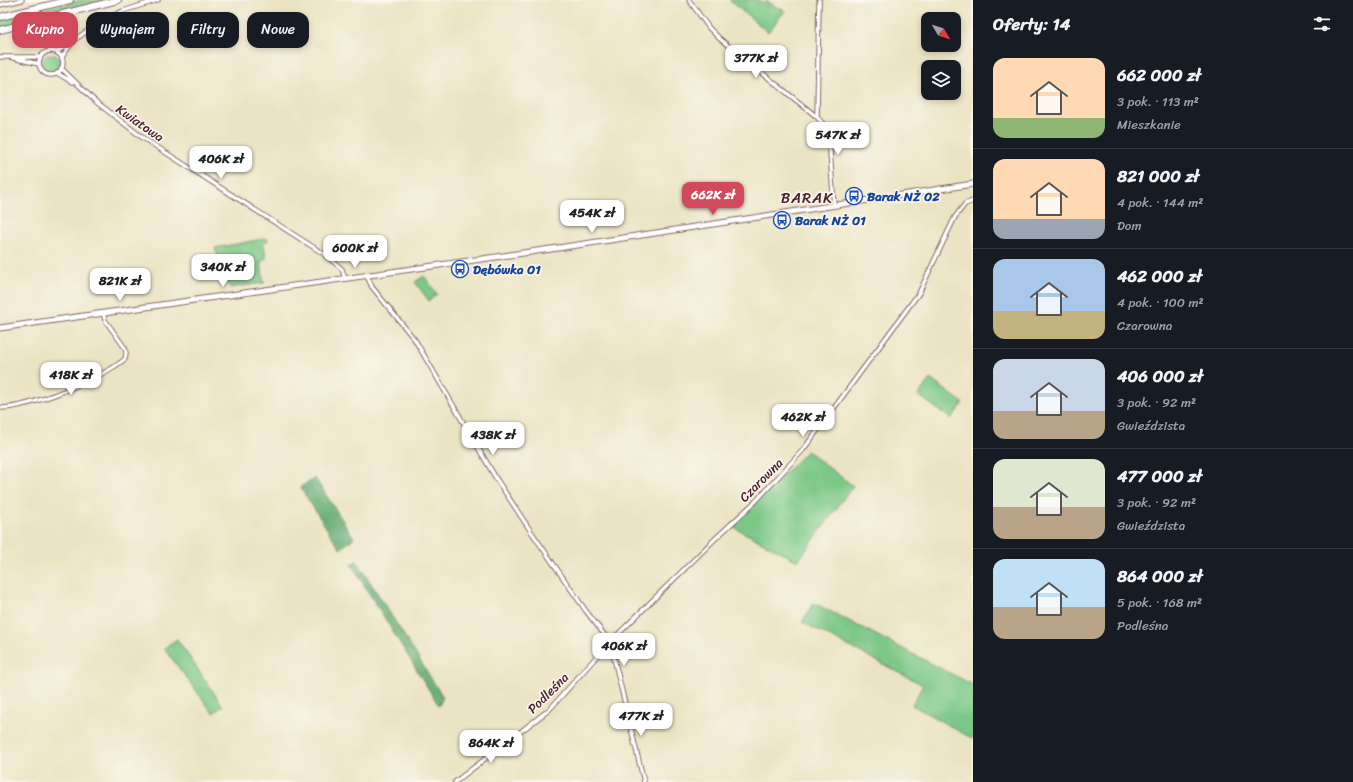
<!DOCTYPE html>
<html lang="pl">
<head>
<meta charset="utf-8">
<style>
  body { margin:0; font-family:Sriracha,sans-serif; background:#20242c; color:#f1f3f6; height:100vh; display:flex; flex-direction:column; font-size:15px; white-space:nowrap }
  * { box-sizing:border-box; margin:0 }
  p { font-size:13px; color:#9ea1a6 }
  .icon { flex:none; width:22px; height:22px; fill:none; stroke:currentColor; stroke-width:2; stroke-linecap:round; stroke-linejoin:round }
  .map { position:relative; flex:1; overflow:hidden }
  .drawer { display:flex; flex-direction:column; background:#171b24; width:380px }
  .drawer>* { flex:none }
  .hud { position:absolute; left:12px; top:12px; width:380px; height:36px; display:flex; gap:8px }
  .needle { width:26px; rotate:129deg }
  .fabs { position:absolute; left:921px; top:12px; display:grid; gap:8px }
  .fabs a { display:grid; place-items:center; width:40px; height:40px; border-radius:8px; background:#171b24; box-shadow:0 2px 6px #0003; font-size:20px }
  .price { position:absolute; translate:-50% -34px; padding:0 9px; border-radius:8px; background:#fff; color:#222; font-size:13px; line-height:26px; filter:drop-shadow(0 1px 2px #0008) }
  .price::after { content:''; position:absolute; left:50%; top:24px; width:12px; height:9px; margin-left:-6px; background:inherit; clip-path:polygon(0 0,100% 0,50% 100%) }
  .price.on { background:#d1495b; color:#fff }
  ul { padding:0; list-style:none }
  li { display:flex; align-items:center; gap:12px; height:100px; padding:0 20px }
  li+li { border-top:1px solid #363941 }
  li span { display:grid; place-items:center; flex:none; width:112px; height:80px; border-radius:12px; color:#555 }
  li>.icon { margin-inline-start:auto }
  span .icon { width:48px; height:48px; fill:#fffc; stroke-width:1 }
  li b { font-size:17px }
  h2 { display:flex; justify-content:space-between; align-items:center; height:48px; padding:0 20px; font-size:17px }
  .chip { padding:0 14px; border-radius:12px; background:#171b24; box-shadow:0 2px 6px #0003; font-size:14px; line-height:36px }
  .chip.on { background:#d1495b; color:#fff }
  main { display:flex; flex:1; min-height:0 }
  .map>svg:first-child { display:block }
  .green { fill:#7bc887; stroke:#627459 }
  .forest { fill:#64ac74; stroke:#576650 }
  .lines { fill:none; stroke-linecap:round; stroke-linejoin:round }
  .street-casing { stroke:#826461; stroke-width:5.5 }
  .secondary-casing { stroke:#826461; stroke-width:7 }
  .primary-casing { stroke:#826461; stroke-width:8 }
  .street { stroke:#fff; stroke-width:3.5 }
  .secondary { stroke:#fff; stroke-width:5 }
  .primary { stroke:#fff; stroke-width:6 }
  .labels { text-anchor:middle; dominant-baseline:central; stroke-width:3.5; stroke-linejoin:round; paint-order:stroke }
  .street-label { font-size:13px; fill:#4a1f2b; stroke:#fbf7ec }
  .transit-label { font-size:13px; font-weight:bold; fill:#164399; stroke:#fbf7ec; text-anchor:start }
  .quarter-label { font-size:15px; letter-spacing:1px; fill:#4a1f2b; stroke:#fbf7ec }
</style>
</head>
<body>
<main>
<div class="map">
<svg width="973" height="782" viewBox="0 0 973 782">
  <rect width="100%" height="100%" fill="#fbf7ec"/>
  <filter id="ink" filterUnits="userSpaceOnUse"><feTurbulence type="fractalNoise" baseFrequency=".025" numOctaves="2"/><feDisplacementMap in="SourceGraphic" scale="8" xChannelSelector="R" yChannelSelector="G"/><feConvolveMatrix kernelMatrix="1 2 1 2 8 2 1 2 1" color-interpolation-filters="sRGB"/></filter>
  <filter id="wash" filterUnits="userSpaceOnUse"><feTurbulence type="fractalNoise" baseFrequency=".012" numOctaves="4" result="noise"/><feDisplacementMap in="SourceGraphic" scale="16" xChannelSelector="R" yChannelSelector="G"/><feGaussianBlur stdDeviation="0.9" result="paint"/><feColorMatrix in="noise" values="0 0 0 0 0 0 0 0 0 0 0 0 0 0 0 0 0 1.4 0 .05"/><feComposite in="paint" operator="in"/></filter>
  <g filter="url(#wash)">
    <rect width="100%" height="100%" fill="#ebe4c4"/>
    <path class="green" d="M81 0H109L0 28V20Z
      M729 0H759L768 7 769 6 765 3 766 1 785 11 768 32Z
      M42 63a9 9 0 1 1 18 0a9 9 0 1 1-18 0Z
      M267 238 268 241 264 242 266 259 261 261 264 283 230 288 215 248Z
      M424 276 437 294 429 301 415 282Z
      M930 379 963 403 951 419 918 395Z
      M807 451 853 486 798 561 731 526Z
      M814 603 973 685V739L912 705 923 685 802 622Z
      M177 639 223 706 213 713 164 648Z"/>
    <path class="forest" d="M315 478 354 538 340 549 300 487Z
      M357 561 443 697 439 706 351 564Z"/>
  </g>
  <g filter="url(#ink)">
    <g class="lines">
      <g class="street-casing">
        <path id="street" d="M689 0 709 28 720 39 817 117 824 125 829 138 834 206
          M0 5 22 0
          M39 63a12 12 0 1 1 24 0a12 12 0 1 1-24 0Z
          M57 52 100 22 123 11 158 0
          M0 57H40
          M62 57 71 44
          M13 58 39 64
          M61 68 95 101 143 138 324 254 342 269 345 279
          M57 73 72 82
          M817 117 819 0
          M367 276 372 287 415 340 497 480 528 527 586 611 610 642 644 782
          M0 408C30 408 102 378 125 359L126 353 125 348 105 320 103 313
          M455 782 550 709 605 647 716 538 756 501 803 450 919 293 955 217 965 204 973 201"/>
      </g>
      <g class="secondary-casing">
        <path id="secondary" d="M0 328 558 248 973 184"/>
      </g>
      <g class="primary-casing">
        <path id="primary" d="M0 17 70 0
          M0 30 118 0"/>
      </g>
      <use href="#street" class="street"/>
      <use href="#secondary" class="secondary"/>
      <use href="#primary" class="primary"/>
    </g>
  </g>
  <defs>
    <g id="bus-ring" transform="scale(0.9)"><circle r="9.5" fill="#fbf7ec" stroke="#1a4fb4" stroke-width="1.5"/><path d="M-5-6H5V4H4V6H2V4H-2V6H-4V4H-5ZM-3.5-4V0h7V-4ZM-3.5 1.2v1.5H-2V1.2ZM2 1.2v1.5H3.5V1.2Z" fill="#1a4fb4"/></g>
  </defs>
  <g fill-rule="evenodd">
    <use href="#bus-ring" x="854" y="196"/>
    <use href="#bus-ring" x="782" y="220"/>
    <use href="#bus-ring" x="460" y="269"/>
  </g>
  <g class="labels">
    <g class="street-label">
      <text transform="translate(140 123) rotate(35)">Kwiatowa</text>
      <text transform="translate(761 480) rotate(-45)">Czarowna</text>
      <text transform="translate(548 693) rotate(-45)">Podleśna</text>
    </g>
    <g class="transit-label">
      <text x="867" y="196">Barak NŻ 02</text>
      <text x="795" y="220">Barak NŻ 01</text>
      <text x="473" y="269">Dębówka 01</text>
    </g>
    <g class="quarter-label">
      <text x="807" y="198">BARAK</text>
    </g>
  </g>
</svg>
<div class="fabs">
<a><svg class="needle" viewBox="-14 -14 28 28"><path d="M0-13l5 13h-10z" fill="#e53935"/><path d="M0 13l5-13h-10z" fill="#9ea1a6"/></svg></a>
<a><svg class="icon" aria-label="layers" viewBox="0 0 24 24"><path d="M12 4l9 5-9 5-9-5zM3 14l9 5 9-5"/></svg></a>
</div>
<b class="price" style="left:756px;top:79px">377K zł</b>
<b class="price" style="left:838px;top:156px">547K zł</b>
<b class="price" style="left:221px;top:180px">406K zł</b>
<b class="price on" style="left:713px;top:216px">662K zł</b>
<b class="price" style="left:592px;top:234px">454K zł</b>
<b class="price" style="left:355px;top:269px">600K zł</b>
<b class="price" style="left:223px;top:288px">340K zł</b>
<b class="price" style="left:120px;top:302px">821K zł</b>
<b class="price" style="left:71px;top:396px">418K zł</b>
<b class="price" style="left:803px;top:438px">462K zł</b>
<b class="price" style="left:493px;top:456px">438K zł</b>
<b class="price" style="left:624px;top:667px">406K zł</b>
<b class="price" style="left:641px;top:737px">477K zł</b>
<b class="price" style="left:491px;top:764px">864K zł</b>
<div class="hud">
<a class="chip on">Kupno</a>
<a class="chip">Wynajem</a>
<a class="chip">Filtry</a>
<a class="chip">Nowe</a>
</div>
</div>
<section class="drawer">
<h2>Oferty: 14<svg class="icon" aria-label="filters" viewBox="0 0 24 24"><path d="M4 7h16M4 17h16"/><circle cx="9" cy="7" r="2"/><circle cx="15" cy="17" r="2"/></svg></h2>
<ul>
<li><span style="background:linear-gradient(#ffd9b3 75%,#8fb573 0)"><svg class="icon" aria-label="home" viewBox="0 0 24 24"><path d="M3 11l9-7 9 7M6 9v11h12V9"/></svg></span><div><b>662 000 zł</b><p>3 pok. · 113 m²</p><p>Mieszkanie</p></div></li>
<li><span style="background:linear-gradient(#ffd9b3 75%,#9aa5b1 0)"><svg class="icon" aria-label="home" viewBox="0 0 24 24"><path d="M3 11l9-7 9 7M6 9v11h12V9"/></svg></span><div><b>821 000 zł</b><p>4 pok. · 144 m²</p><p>Dom</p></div></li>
<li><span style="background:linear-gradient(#a9c7e8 65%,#c2b280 0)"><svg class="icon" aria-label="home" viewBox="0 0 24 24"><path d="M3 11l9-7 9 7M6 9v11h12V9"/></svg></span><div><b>462 000 zł</b><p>4 pok. · 100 m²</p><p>Czarowna</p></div></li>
<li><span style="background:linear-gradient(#c9d6e8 65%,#b9a48a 0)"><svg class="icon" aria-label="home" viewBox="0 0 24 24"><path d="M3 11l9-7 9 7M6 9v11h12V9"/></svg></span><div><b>406 000 zł</b><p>3 pok. · 92 m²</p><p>Gwieździsta</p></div></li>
<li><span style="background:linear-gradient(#dfe7d0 60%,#b9a48a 0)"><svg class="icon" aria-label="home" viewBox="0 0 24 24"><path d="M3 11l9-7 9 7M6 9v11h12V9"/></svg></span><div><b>477 000 zł</b><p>3 pok. · 92 m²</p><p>Gwieździsta</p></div></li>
<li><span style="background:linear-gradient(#bfe0f5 60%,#b9a48a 0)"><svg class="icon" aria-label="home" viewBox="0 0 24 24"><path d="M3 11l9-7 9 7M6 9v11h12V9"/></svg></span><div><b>864 000 zł</b><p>5 pok. · 168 m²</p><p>Podleśna</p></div></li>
</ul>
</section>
</main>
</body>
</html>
